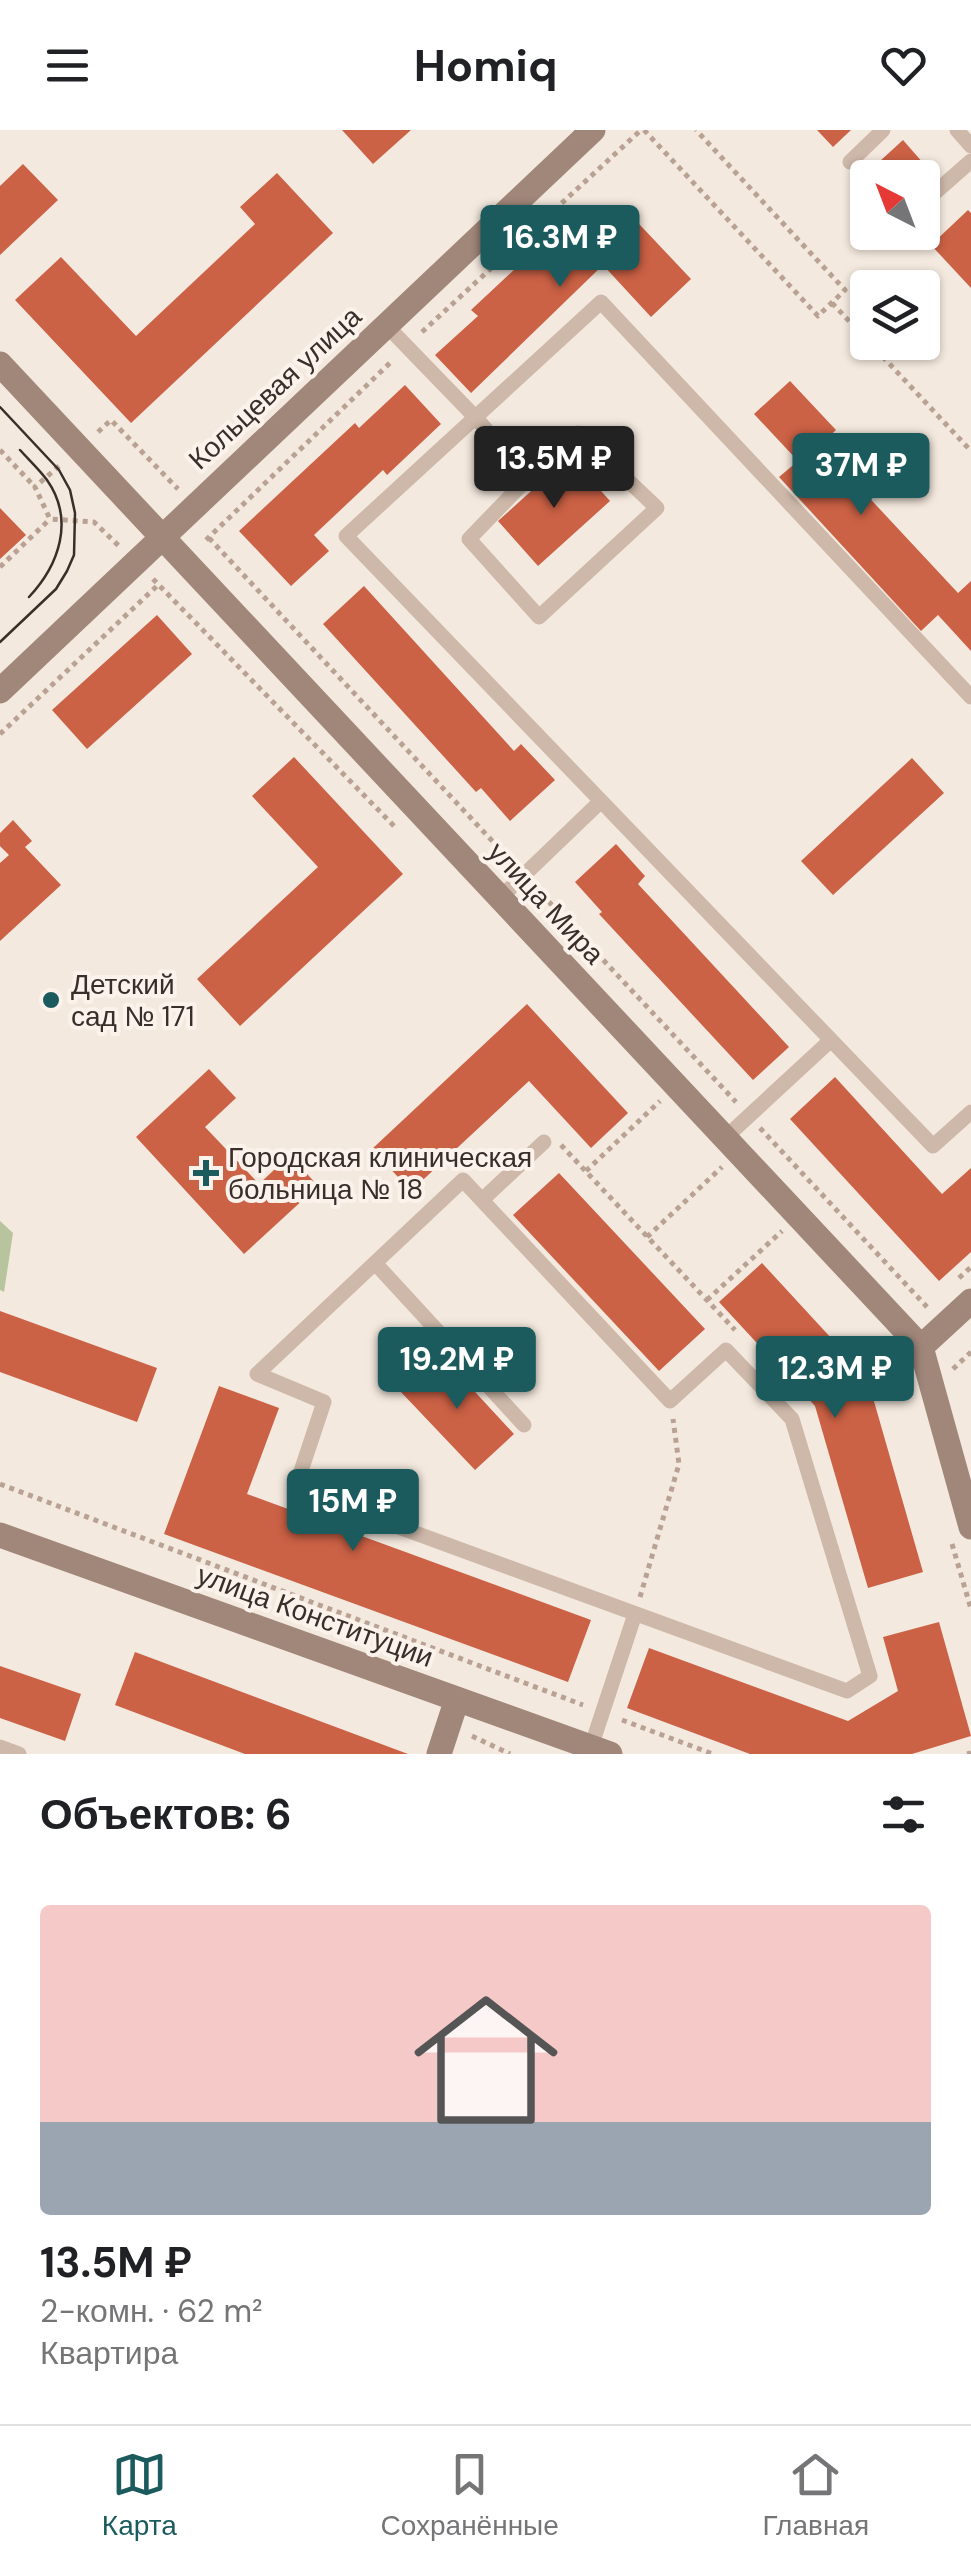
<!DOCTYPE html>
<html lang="ru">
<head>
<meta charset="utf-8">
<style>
  body { margin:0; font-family:"DM Sans",sans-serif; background:#f6f6f6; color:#202124; height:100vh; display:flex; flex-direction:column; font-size:38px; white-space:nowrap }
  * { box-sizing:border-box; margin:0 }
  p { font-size:32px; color:#757577 }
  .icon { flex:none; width:55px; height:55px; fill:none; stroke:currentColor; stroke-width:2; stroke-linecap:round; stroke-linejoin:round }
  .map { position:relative; height:1624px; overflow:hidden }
  .sheet { display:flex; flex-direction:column; background:#fff; flex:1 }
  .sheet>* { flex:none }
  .needle { width:65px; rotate:318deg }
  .tools { position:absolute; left:850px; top:30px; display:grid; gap:20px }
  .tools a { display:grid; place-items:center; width:90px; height:90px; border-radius:10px; background:#fff; box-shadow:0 2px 8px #0004; font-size:50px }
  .price { position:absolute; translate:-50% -85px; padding:0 22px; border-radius:10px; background:#1c5b5d; color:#fff; font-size:32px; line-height:65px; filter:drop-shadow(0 2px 5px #0008) }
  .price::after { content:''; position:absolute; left:50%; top:60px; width:30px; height:22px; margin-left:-15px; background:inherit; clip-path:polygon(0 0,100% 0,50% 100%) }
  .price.selected { background:#222; color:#fff }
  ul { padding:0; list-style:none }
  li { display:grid; align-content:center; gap:20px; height:530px; padding:0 40px }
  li+li { border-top:2px solid #e0e0e0 }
  li span { display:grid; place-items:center; height:310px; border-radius:10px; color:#555 }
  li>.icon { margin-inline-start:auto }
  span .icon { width:180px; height:180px; fill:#fffc; stroke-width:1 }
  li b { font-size:42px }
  h2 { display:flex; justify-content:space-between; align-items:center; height:120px; padding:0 40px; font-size:42px }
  header { display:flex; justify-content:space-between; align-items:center; height:130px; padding:0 40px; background:#fff; font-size:45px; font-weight:700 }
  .tabs { display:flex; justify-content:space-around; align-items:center; height:140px; border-top:2px solid #e0e0e0; background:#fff; font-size:28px; color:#757577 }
  .tabs a { display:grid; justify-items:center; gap:5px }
  .tabs .selected { color:#1c5b5d }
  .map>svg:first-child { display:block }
  .green { fill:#b8c49d }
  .building { fill:#cb6145 }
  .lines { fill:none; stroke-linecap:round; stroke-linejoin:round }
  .path { stroke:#b9a293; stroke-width:5; stroke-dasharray:5 5; stroke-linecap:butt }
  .lane { stroke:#cdb8a9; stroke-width:15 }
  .secondary { stroke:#a1877a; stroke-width:25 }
  .tram { stroke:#392e29; stroke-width:2.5 }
  .poi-dot { fill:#1c5b5d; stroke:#fbf3eb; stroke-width:4 }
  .labels { text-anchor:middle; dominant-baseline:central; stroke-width:8; stroke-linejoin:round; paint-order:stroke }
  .street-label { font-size:28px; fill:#392e29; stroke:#fbf3eb }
  .poi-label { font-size:28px; fill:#392e29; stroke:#fbf3eb; text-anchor:start }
</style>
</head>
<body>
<header><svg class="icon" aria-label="menu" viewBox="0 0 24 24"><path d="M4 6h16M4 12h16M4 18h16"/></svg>Homiq<svg class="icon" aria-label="heart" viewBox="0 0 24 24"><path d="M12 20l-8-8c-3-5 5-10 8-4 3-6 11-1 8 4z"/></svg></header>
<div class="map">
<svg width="971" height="1624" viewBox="0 0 971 1624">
  <rect width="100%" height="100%" fill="#f4e9de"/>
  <path class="green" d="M0 1091 13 1103 4 1162 0 1160Z"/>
  <path class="building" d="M342 0H411L373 34Z
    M817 0H851L833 17Z
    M903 10 924 34 909 48H868V64L857 52Z
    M23 34 58 70 0 125V56Z
    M277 43 333 103 131 293 15 170 61 127 136 206 255 94 240 77Z
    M624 78 691 149 651 187 603 135 471 263 435 225 478 186 471 180 577 81 597 102Z
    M968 80 971 83V158L931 115Z
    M790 251 836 300 820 315 958 463 971 451V521L938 485 921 501 779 347 798 331 754 284Z
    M405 255 441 294 387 345 383 340 314 405 329 421 291 456 239 401 355 293 359 298Z
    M570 326 610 371 538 436 498 391Z
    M0 378 26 405 0 429Z
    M364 456 514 621 521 614 555 650 510 691 481 658 476 662 323 494Z
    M157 485 192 524 87 619 52 580Z
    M294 627 403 744 240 896 197 849 318 737 252 666Z
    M912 628 944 663 833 765 801 731Z
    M13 690 32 711 25 717 61 755 0 811V733L9 725 0 716V703Z
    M616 714 645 746 638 754 789 917 753 950 599 784 602 782 575 752Z
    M527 874 628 983 591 1018 529 951 411 1061 372 1019Z
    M209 939 236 968 205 997 259 1054 290 1025 318 1056 244 1124 136 1007Z
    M835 947 942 1064 971 1038V1122L939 1151 790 989Z
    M559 1043 705 1199 659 1241 513 1085Z
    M762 1133 867 1247 923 1442 868 1458 815 1276 719 1172Z
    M0 1181 157 1238 137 1292 0 1242Z
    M440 1224 514 1304 475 1340 400 1261Z
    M219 1256 279 1278 247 1364 591 1490 568 1552 164 1404Z
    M939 1492 971 1606 912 1624H750L627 1578 649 1518 848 1591 898 1561 883 1507Z
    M135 1522 408 1624H245L115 1575Z
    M0 1536 81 1564 65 1611 0 1588Z"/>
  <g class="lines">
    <path class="path" d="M644 0 818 186 845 160 696 0
      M832 173 868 211
      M422 202 641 0
      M869 212 971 321
      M98 302 111 290 178 359
      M0 320 35 357
      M59 336 35 357 50 389 94 392 120 417
      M209 408 511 731
      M206 410 393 230
      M0 437 50 389
      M153 449 394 696
      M0 604 158 455
      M535 757 736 972
      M760 998 927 1177
      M561 1015 735 1200
      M586 1041 660 971
      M647 1107 722 1037
      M959 1148 971 1137
      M707 1170 782 1101
      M953 1239 971 1222
      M0 1354 583 1575
      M952 1414 971 1479
      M640 1467 679 1334 673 1289
      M622 1590 713 1624
      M472 1606 510 1624
      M967 1624 971 1623"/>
    <path class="lane" d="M957 0 971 16
      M850 32 883 0
      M922 74 971 31
      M386 195 476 288 528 348 469 409 539 487 657 378 578 303 528 348
      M971 567 601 172 346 406 933 1016 971 982
      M500 768 601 671
      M725 1008 831 910
      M463 1050 670 1271 726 1220 792 1289 870 1546 847 1561 295 1359 324 1272 257 1244Z
      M482 1070 544 1012
      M375 1133 524 1295
      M0 1617 19 1624
      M591 1617 635 1484"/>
    <path class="secondary" d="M0 234 921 1217 971 1397
      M0 561 593 0
      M921 1217 971 1171
      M0 1405 610 1624
      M439 1624 457 1569"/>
    <path class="tram" d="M0 277 59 340 70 360 75 383 74 425 67 441 56 459 0 512
      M20 320C29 330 39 339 47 350 75 390 59 435 29 467"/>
  </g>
  <g class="poi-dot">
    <circle cx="51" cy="870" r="10"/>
    <path d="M201 1028h10v10h10v10h-10v10h-10v-10h-10v-10h10z"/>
  </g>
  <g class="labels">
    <g class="street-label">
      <text transform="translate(275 258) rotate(-43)">Кольцевая улица</text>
      <text transform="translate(546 773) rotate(47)">улица Мира</text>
      <text transform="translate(315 1486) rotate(20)">улица Конституции</text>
    </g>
    <g class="poi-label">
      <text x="71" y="854">Детский<tspan x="71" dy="32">сад № 171</tspan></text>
      <text x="228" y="1027">Городская клиническая<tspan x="228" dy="32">больница № 18</tspan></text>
    </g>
  </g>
</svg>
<div class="tools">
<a><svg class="needle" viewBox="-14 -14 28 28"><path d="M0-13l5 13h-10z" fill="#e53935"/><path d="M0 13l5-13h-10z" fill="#757577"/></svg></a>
<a><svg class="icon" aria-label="layers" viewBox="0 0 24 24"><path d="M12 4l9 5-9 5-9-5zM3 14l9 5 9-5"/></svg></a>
</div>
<b class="price" style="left:560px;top:160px">16.3M ₽</b>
<b class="price selected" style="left:554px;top:381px">13.5M ₽</b>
<b class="price" style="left:861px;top:388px">37M ₽</b>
<b class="price" style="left:457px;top:1282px">19.2M ₽</b>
<b class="price" style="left:835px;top:1291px">12.3M ₽</b>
<b class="price" style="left:353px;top:1424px">15M ₽</b>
</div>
<section class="sheet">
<h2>Объектов: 6<svg class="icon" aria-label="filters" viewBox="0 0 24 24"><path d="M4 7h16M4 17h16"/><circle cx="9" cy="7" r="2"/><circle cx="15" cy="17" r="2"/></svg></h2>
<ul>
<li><span style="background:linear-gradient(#f6c9c9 70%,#9aa5b1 0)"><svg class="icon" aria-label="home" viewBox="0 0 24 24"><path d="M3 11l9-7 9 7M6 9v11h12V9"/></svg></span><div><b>13.5M ₽</b><p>2-комн. · 62 m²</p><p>Квартира</p></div></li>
</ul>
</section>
<nav class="tabs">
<a class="selected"><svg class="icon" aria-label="map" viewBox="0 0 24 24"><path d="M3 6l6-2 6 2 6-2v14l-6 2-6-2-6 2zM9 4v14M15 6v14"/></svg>Карта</a>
<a><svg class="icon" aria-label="saved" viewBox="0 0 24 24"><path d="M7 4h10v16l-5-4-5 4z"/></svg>Сохранённые</a>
<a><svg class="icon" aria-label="home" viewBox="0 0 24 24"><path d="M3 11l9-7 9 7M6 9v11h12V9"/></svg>Главная</a>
</nav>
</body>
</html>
